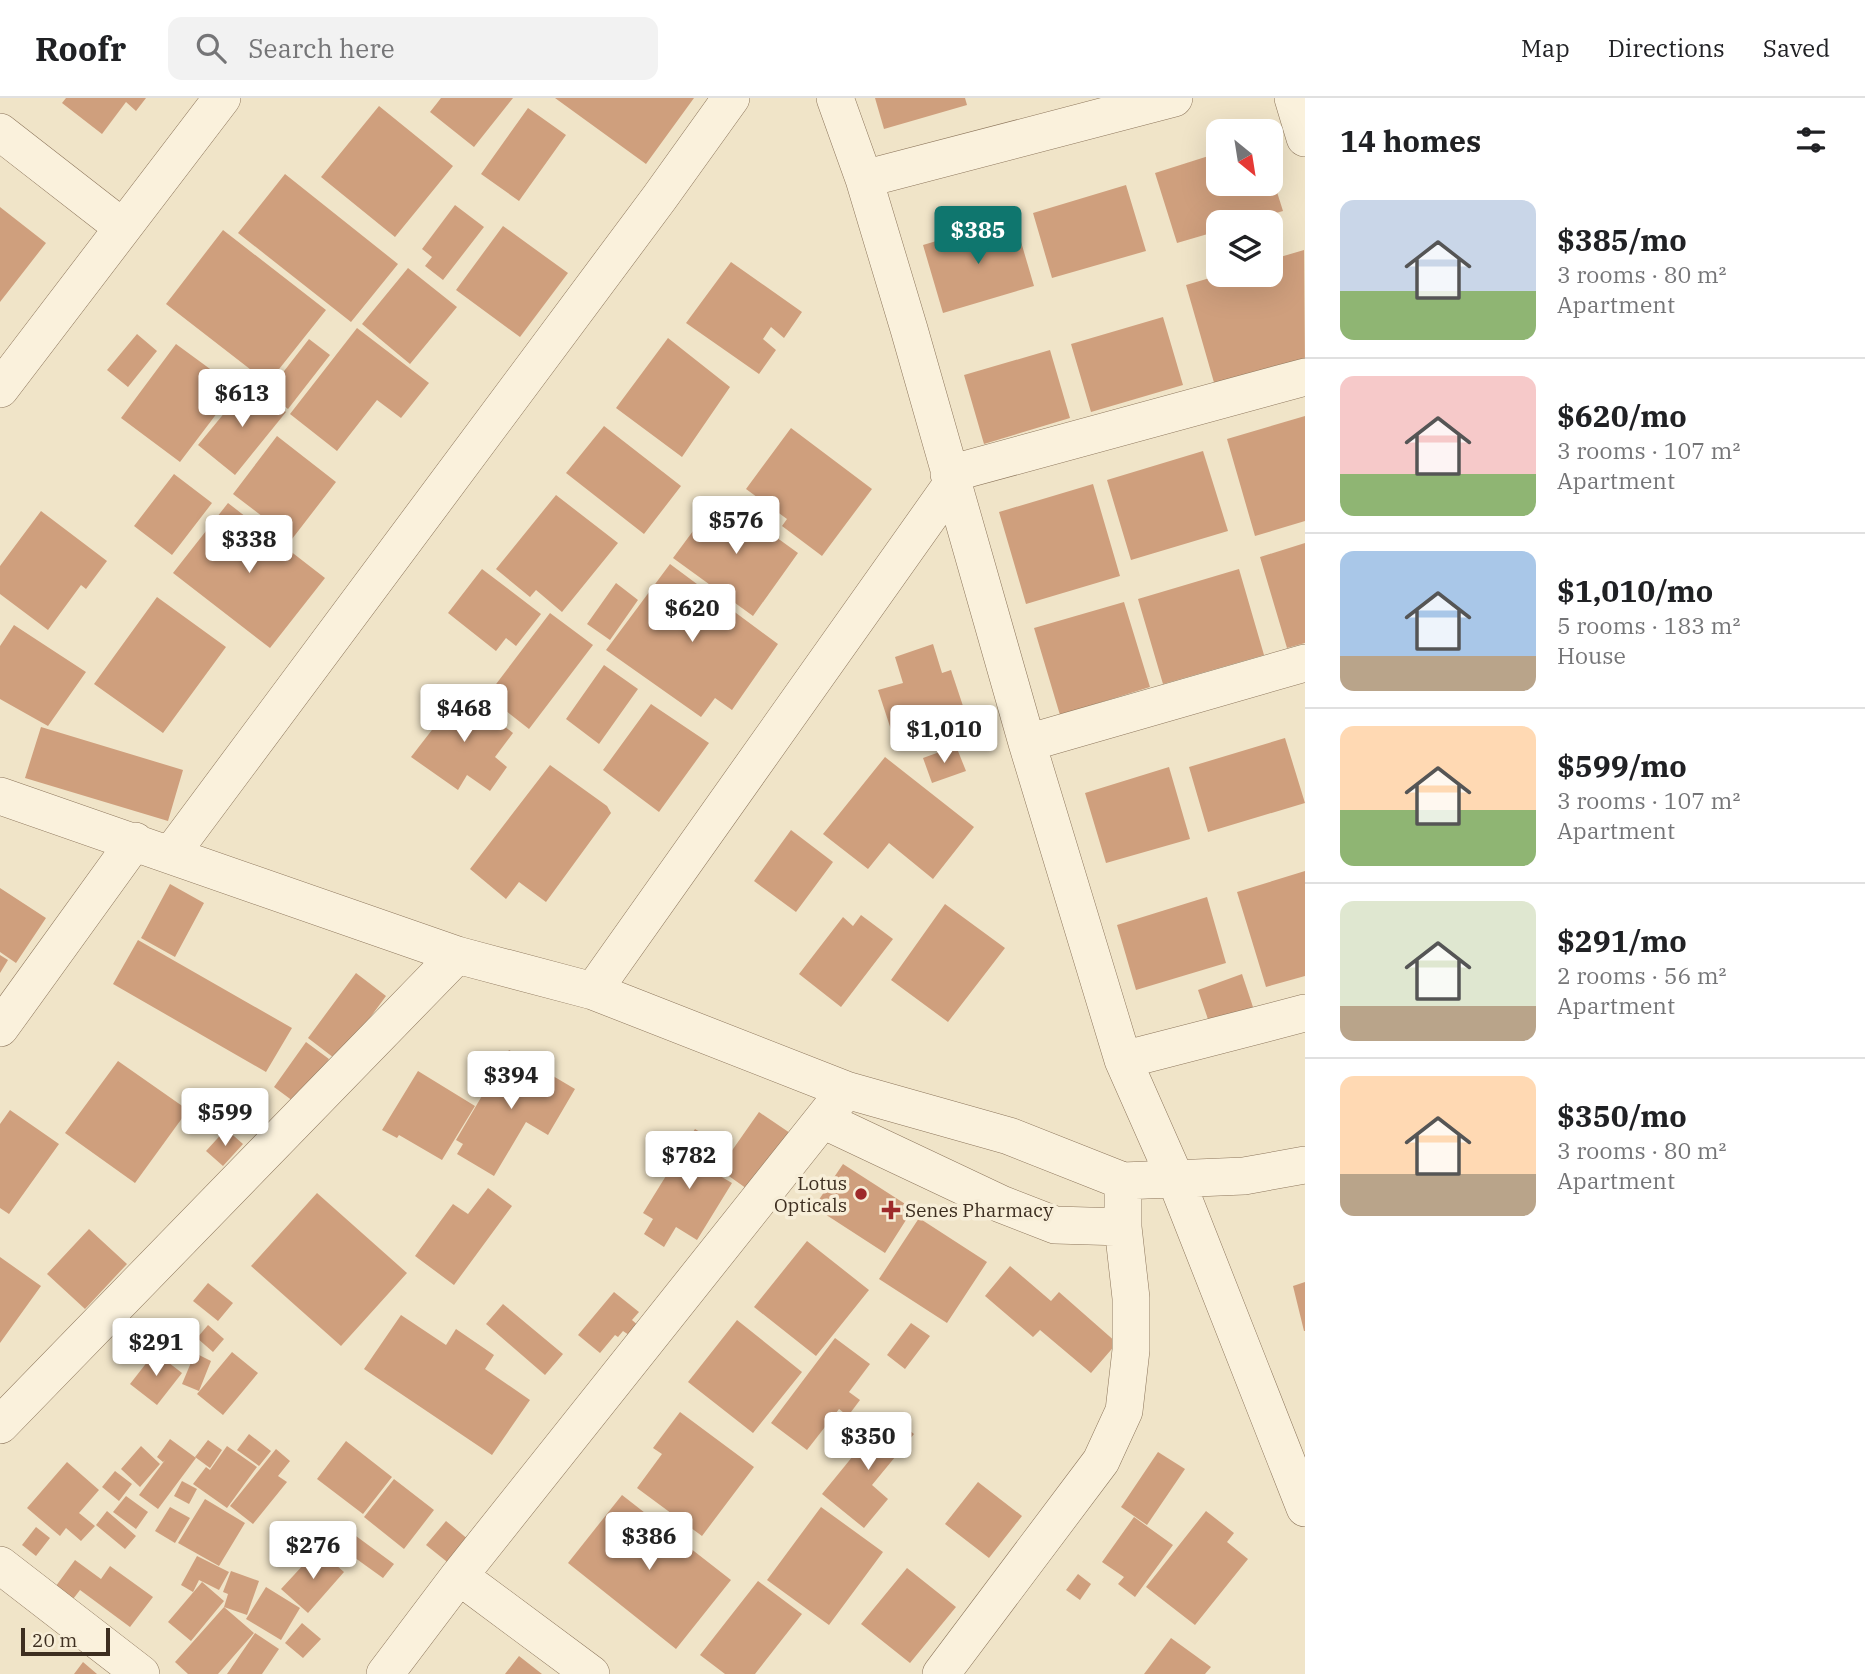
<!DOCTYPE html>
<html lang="en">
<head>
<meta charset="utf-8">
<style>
  body { margin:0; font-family:"IBM Plex Serif",serif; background:#f2f2f2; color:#202124; height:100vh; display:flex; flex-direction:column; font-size:26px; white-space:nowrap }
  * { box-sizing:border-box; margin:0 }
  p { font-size:23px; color:#757577 }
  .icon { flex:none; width:38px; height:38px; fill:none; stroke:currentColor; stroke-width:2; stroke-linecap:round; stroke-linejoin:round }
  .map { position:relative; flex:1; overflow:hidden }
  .details { display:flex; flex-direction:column; background:#fff; width:560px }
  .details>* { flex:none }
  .needle { width:46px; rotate:150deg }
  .tools { position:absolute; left:1206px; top:21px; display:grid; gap:14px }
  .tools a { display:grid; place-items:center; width:77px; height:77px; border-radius:14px; background:#fff; box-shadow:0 7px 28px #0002; font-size:35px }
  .scale { position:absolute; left:21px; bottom:18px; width:89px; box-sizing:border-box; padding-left:7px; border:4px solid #3d2e20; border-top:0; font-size:19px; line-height:24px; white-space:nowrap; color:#3d2e20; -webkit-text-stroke:5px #f7eed8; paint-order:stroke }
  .price { position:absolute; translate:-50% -60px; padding:0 16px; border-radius:7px; background:#fff; color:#222; font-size:23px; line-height:46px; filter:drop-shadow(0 2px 4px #0008) }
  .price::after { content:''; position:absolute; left:50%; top:42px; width:21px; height:16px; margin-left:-10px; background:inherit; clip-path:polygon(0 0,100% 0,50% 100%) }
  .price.on { background:#0f766e; color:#fff }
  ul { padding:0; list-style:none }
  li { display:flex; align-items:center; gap:21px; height:175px; padding:0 35px }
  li+li { border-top:2px solid #e0e0e0 }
  li span { display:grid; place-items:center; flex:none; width:196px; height:140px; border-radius:14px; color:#555 }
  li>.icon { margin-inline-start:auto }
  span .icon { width:84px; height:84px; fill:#fffc; stroke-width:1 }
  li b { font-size:30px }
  h2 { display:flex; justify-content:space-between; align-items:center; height:84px; padding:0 35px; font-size:30px }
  header { display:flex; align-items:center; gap:42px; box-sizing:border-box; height:98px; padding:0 35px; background:#fff; border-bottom:2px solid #e0e0e0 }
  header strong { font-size:33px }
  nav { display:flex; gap:38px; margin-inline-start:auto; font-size:24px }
  .search { width:490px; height:63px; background:#f2f2f2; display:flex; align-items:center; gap:18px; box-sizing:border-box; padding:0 24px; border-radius:14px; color:#757577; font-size:26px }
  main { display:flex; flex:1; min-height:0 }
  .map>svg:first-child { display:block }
  .building { fill:#cf9f7d }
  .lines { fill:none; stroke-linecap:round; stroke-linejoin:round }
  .minor-casing { stroke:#8d765c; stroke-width:38 }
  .minor { stroke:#faf1dc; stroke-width:37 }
  .poi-dot { fill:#9e2a2b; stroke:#f7eed8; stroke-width:2.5 }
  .labels { text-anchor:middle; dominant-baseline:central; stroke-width:7; stroke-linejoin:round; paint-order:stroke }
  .poi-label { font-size:19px; fill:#3d2e20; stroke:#f7eed8; text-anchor:end }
</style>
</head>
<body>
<header>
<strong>Roofr</strong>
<div class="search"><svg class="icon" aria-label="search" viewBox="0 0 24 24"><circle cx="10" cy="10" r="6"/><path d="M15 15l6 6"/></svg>Search here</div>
<nav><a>Map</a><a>Directions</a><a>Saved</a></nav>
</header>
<main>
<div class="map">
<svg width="1305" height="1576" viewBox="0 0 1305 1576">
  <rect width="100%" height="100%" fill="#f0e4c8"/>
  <path class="building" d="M66 0H146L136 13 126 4 102 36 62 5Z
    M441 0H513L474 49 430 14Z
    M555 0H694L646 66Z
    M875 0H965L967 7 884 31Z
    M379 8 453 68 395 139 321 79Z
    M528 10 566 37 519 103 481 76Z
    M1218 55V86H1270L1271 75 1283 113 1245 124H1218V133L1177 145 1155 75Z
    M285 76 398 166 351 224 238 135Z
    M1126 87 1146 153 1052 180 1033 115Z
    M455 107 484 129 443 182 425 168 432 159 422 151Z
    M0 109 46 145 0 204Z
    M1014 120 1034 188 943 215 923 147Z
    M503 128 568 175 520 239 456 192Z
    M223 132 326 212 268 285 166 206Z
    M1304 152 1305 269 1217 295 1186 187 1220 177H1270V162Z
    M731 164 802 214 784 240 771 229 763 241 776 252 759 276 686 225Z
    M408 170 457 209 410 266 362 226Z
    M1163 219 1183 287 1091 314 1071 246Z
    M357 230 429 285 401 320 377 302 337 353 290 316Z
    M137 236 157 253 128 289 107 272Z
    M668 240 730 289 682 359 616 310Z
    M309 241 330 257 288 311 267 295Z
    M176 246 236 290 180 364 121 320Z
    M1050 252 1070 320 984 346 964 277Z
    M249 285 286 314 235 377 198 347Z
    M1305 318V423L1255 438 1227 341Z
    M604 328 681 388 644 436 566 375Z
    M791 330 872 391 822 458 782 428 787 421 746 391Z
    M277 338 336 384 292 441 233 396Z
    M1203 353 1228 433 1131 462 1107 382Z
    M174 376 212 405 172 457 134 428Z
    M1093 386 1120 478 1026 506 999 414Z
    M556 397 618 445 562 514 536 492 530 499 496 471Z
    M719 398 798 455 753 518 673 460Z
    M228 405 325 480 270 550 173 475Z
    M41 413 107 463 86 491 81 487 48 532 0 496V468Z
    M1305 445V545L1287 550 1260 459Z
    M670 466 778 546 732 612 715 600 701 619 606 552Z
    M482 471 541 516 516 548 506 540 496 553 448 515Z
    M1239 471 1264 557 1163 586 1138 501Z
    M616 485 638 502 610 542 587 526Z
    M157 499 226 549 163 635 94 586Z
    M1124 504 1150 589 1060 617 1034 530Z
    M550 515 593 547 529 631 487 598Z
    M14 527 86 574 48 628 0 601V548Z
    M933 546 942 575 951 572 970 629 898 653 878 592 903 585 895 559Z
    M604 567 638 591 599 646 566 621Z
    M456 590 513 635 495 659 507 669 490 693 467 677 458 692 411 659 435 628 430 623Z
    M651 606 709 645 659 714 603 672Z
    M41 629 183 672 168 723 25 680Z
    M1285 640 1305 705 1208 734 1189 669Z
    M956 648 966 673 932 685 923 660Z
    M885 659 974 729 933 781 889 745 868 771 823 736Z
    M550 667 607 708 611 715 546 804 519 784 506 801 470 771Z
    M1169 669 1190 741 1106 765 1085 695Z
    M791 732 833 764 796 814 754 783Z
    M1305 773V878L1266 889 1237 794Z
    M170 786 204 805 175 859 141 840Z
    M0 790 46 820 16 865 0 854Z
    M1207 799 1226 865 1136 892 1117 827Z
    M945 806 1005 850 948 924 891 882Z
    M861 817 893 841 841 909 799 876 843 819 853 828Z
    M138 842 292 930 266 974 113 886Z
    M0 857 8 862 0 875Z
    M356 875 386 898 338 963 308 940Z
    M1242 876 1255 915 1211 930 1198 892Z
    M306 944 329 961 297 1006 274 989Z
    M509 952 575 991 548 1037 526 1024 494 1078 457 1056 463 1046 456 1042Z
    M118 963 188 1012 135 1085 65 1035Z
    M418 973 475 1008 442 1062 399 1037 397 1040 382 1032Z
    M10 1012 59 1046 9 1116 0 1110V1026Z
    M759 1014 790 1035 750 1093 719 1071Z
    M226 1031 243 1046 223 1068 206 1053Z
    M695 1031 730 1052 715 1075 732 1085 697 1142 676 1129 664 1149 644 1136 653 1121 643 1115Z
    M843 1066 913 1111 885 1155 814 1109Z
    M488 1090 512 1108 454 1187 415 1158 453 1106 468 1116Z
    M317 1095 407 1175 341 1248 251 1168Z
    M919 1120 987 1164 947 1225 879 1181Z
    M89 1131 127 1166 85 1211 47 1176Z
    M807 1143 869 1192 816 1258 754 1209Z
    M0 1159 41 1188 0 1245Z
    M1010 1168 1051 1203 1059 1194 1117 1245 1091 1275 1040 1232 1033 1239 985 1198Z
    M1305 1184V1233H1304L1293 1188Z
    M208 1185 233 1205 218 1223 193 1203Z
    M614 1194 639 1214 632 1222 640 1229 632 1239 623 1233 618 1239 615 1237 600 1255 578 1237Z
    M503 1206 563 1256 545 1277 486 1226Z
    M401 1217 446 1247 456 1231 494 1257 485 1271 530 1302 492 1357 364 1271Z
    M737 1222 802 1274 753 1335 688 1284Z
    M911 1225 930 1238 905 1271 887 1257Z
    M208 1227 224 1241 213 1254 197 1240Z
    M835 1240 870 1266 849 1294 860 1302 848 1318 839 1311 807 1352 771 1325Z
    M155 1254 182 1275 157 1307 130 1286Z
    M232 1254 258 1275 223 1317 197 1296Z
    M195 1255 211 1263 199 1293 182 1286Z
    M680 1314 754 1369 702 1438 637 1390 662 1356 653 1350Z
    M888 1315 914 1336 872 1387 888 1401 864 1430 822 1396Z
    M249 1336 271 1353 259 1368 237 1352Z
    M170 1341 196 1360 158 1411 139 1397 165 1362 163 1364 157 1359Z
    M208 1342 222 1352 210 1370 195 1359Z
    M346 1343 392 1379 363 1416 317 1381Z
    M141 1348 160 1366 140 1389 121 1371Z
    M227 1348 257 1369 227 1410 193 1386 206 1369 210 1372Z
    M276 1351 290 1363 278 1378 287 1384 253 1426 230 1408Z
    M1158 1354 1185 1371 1147 1427 1121 1409Z
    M67 1364 99 1392 79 1415 95 1428 81 1443 66 1430 60 1438 27 1410Z
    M115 1373 132 1386 119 1403 102 1389Z
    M394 1381 434 1412 404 1451 364 1419Z
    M182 1383 197 1391 189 1406 174 1398Z
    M978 1384 1022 1418 989 1460 945 1426Z
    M622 1397 731 1482 676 1551 568 1465Z
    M126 1398 148 1414 136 1431 113 1414Z
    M205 1401 245 1425 219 1468 178 1445Z
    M170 1409 190 1420 175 1445 155 1433Z
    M821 1409 883 1454 829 1527 767 1482Z
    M107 1413 136 1438 125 1451 96 1427Z
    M1206 1413 1234 1435 1227 1444 1248 1461 1195 1527 1146 1489Z
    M1134 1419 1173 1447 1135 1499 1118 1486 1124 1479 1102 1464Z
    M446 1423 475 1447 456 1471 426 1447Z
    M337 1424 394 1466 383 1480 326 1439Z
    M36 1429 50 1440 36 1458 22 1447Z
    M318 1451 344 1474 308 1515 281 1491Z
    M197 1458 229 1474 219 1492 199 1482 193 1494 181 1487Z
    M75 1462 101 1481 110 1468 153 1499 130 1529 80 1492 70 1505 53 1492Z
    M907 1470 956 1509 910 1565 861 1526Z
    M231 1473 259 1483 247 1517 224 1509 254 1535 218 1576H188L175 1564 224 1509 228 1496 223 1494Z
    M1078 1476 1091 1486 1080 1502 1066 1492Z
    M758 1483 802 1516 755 1576H725L700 1557Z
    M202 1484 224 1503 191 1543 168 1524Z
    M266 1489 300 1510 281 1542 246 1521Z
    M302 1525 321 1541 303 1560 285 1545Z
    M255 1535 279 1551 262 1576H227Z
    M1171 1540 1211 1569 1205 1576H1144Z
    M519 1558 542 1576H505Z
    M83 1564 97 1576H74Z"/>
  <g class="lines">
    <g class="minor-casing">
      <path id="minor" d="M835 0 864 81 909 231 1027 645 1123 962 1176 1082 1305 1410
        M1293 0 1305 40
        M0 34 122 129
        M864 81 1174 0
        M0 291 222 0
        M949 376 1305 279
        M1027 645 1305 565
        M0 698 457 857 593 893 846 992 1009 1038 1123 1083 1244 1078 1305 1067
        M171 756 660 99 731 0
        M593 893 952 386
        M0 930 135 743
        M1123 962 1305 915
        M823 1022 1001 1106 1055 1127 1123 1129
        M0 1327 457 857
        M0 1467 141 1576
        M459 1478 591 1576
        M385 1576 459 1478 846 992
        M941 1576 1101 1363 1124 1313 1131 1252V1200L1123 1129V1083"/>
    </g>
    <use href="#minor" class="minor"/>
  </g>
  <g class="poi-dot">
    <circle cx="861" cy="1096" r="7"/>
    <path d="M887.5 1101.5h7v7h7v7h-7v7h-7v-7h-7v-7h7z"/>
  </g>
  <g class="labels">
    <g class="poi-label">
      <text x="847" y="1085">Lotus<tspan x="847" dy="22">Opticals</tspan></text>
      <text x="905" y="1112" text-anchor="start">Senes Pharmacy</text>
    </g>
  </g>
</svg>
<div class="tools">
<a><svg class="needle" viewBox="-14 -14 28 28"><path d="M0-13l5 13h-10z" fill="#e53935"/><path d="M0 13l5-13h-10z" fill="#757577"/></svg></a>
<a><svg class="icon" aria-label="layers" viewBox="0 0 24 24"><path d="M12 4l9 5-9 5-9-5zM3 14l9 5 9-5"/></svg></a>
</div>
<div class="scale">20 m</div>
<b class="price on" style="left:978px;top:168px">$385</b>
<b class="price" style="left:242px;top:331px">$613</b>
<b class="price" style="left:736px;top:458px">$576</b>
<b class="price" style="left:249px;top:477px">$338</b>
<b class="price" style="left:692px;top:546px">$620</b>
<b class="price" style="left:464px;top:646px">$468</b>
<b class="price" style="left:944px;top:667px">$1,010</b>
<b class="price" style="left:511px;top:1013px">$394</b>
<b class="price" style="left:225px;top:1050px">$599</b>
<b class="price" style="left:689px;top:1093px">$782</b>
<b class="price" style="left:156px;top:1280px">$291</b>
<b class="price" style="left:868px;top:1374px">$350</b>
<b class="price" style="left:649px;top:1474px">$386</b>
<b class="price" style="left:313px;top:1483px">$276</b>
</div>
<section class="details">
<h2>14 homes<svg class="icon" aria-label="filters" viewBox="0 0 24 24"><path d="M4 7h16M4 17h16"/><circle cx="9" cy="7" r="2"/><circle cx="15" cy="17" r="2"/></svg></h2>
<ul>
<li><span style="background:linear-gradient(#c9d6e8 65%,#8fb573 0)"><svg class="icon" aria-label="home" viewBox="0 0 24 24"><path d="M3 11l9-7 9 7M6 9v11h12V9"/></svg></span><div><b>$385/mo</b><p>3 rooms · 80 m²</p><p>Apartment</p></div></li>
<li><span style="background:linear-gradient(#f6c9c9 70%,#8fb573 0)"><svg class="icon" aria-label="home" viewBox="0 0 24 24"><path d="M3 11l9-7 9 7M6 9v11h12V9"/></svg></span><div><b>$620/mo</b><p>3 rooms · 107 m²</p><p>Apartment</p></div></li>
<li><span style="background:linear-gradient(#a9c7e8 75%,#b9a48a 0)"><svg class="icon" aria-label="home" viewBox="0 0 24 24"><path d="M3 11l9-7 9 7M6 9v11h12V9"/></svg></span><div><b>$1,010/mo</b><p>5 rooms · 183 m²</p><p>House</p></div></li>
<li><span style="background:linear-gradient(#ffd9b3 60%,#8fb573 0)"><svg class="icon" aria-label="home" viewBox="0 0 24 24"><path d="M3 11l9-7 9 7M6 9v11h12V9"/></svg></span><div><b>$599/mo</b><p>3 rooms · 107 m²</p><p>Apartment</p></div></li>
<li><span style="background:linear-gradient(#dfe7d0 75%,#b9a48a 0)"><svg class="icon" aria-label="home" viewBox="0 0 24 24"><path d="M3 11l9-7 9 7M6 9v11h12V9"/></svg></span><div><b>$291/mo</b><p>2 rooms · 56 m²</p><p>Apartment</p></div></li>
<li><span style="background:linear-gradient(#ffd9b3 70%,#b9a48a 0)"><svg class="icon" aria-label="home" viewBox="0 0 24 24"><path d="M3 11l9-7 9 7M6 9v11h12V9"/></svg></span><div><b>$350/mo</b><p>3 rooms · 80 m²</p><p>Apartment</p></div></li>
</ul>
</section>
</main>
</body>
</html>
